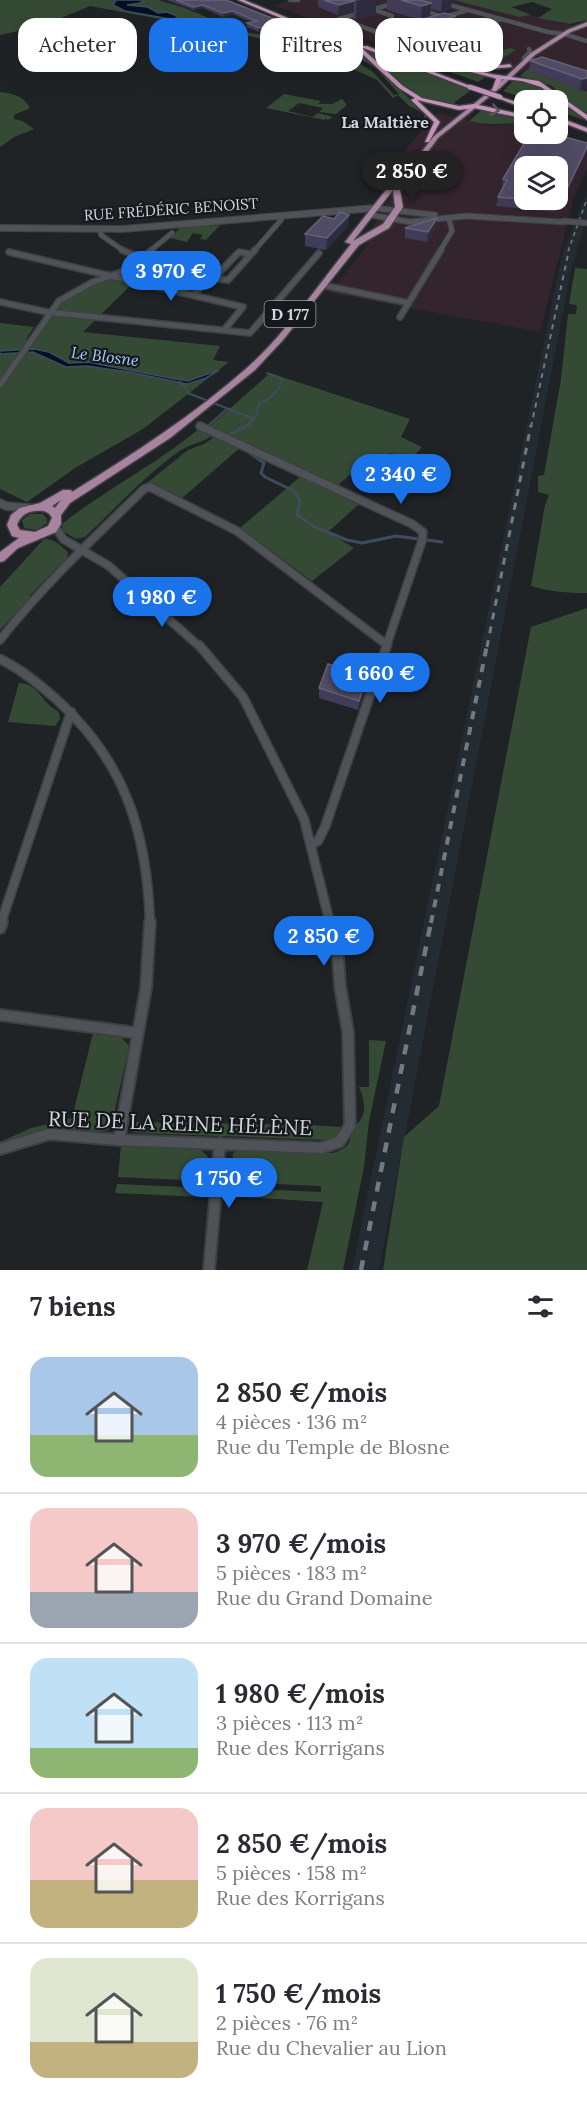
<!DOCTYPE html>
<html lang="fr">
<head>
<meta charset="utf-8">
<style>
  body { margin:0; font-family:Lora,serif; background:#f2f2f3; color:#2b2b33; height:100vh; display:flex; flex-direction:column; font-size:22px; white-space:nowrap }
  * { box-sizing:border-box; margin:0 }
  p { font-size:20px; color:#7c7c81 }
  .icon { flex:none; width:33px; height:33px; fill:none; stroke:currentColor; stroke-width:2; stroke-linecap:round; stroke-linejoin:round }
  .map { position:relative; height:1270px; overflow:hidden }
  .details { display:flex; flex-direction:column; background:#fff; flex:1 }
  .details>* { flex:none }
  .top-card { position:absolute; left:18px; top:18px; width:552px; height:54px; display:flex; gap:12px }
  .buttons { position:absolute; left:514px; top:90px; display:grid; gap:12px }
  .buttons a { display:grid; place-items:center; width:54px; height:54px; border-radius:12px; background:#fff; box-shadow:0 6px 24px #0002; font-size:30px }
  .price { position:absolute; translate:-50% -51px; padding:0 14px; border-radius:21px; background:#1a73e8; color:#fff; font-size:20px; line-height:39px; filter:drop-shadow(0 2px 3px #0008) }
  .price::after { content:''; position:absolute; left:50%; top:36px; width:18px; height:14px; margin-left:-9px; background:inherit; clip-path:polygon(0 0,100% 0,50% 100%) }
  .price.active { background:#222; color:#fff }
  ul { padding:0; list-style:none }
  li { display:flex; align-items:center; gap:18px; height:150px; padding:0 30px }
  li+li { border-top:2px solid #e1e1e2 }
  li span { display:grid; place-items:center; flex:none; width:168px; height:120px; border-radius:18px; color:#555 }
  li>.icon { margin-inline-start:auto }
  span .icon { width:72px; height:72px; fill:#fffc; stroke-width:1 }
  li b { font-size:26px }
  h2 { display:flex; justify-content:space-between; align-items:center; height:72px; padding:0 30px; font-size:26px }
  .tag { padding:0 21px; border-radius:18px; background:#fff; box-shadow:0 6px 24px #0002; font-size:21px; line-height:54px }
  .tag.active { background:#1a73e8; color:#fff }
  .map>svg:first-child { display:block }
  .commercial { fill:#34242e; fill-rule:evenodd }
  .built { fill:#232c33 }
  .green { fill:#354a34 }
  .water { fill:#001125; stroke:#3f4c5b; stroke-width:1.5 }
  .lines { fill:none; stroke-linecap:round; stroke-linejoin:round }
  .stream-far1 { stroke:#3f4c5b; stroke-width:2 }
  .stream { stroke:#3f4c5b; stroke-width:3 }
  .minor-far5-casing { stroke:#3e4143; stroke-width:5 }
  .minor-far4-casing { stroke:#3e4143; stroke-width:6 }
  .minor-far3-casing { stroke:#3e4143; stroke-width:8 }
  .minor-far2-casing { stroke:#3e4143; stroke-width:10 }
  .minor-far1-casing { stroke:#3e4143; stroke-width:11 }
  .minor-casing { stroke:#3e4143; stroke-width:14 }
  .tertiary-far1-casing { stroke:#3e4143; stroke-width:5 }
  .tertiary-casing { stroke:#3e4143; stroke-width:7 }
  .secondary-casing { stroke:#3e4143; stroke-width:8 }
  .primary-casing { stroke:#3e4143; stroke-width:3 }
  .trunk-casing { stroke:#3e4143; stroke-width:3 }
  .minor-far5 { stroke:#4f5357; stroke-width:4 }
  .minor-far4 { stroke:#4f5357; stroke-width:4.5 }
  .minor-far3 { stroke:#4f5357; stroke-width:5 }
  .minor-far2 { stroke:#4f5357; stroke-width:7 }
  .minor-far1 { stroke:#4f5357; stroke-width:8 }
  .minor { stroke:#4f5357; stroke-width:10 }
  .tertiary-far1 { stroke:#4f5357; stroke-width:4 }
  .tertiary { stroke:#4f5357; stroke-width:5 }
  .secondary { stroke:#4f5357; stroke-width:6 }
  .primary { fill:#a783a0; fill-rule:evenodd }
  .trunk { fill:#c493b8; fill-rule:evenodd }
  .rail-far4 { stroke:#777a7d; stroke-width:1.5; stroke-dasharray:4 4; stroke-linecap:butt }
  .rail-far3 { stroke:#777a7d; stroke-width:2; stroke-dasharray:5 5; stroke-linecap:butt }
  .rail-far2 { stroke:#777a7d; stroke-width:3; stroke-dasharray:7 7; stroke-linecap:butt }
  .rail-far1 { stroke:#777a7d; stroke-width:4; stroke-dasharray:8 8; stroke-linecap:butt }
  .rail { stroke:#777a7d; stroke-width:4.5; stroke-dasharray:10 10; stroke-linecap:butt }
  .tertiary-bridge-casing { stroke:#3e4143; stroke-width:7; stroke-linecap:butt }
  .trunk-bridge-casing { stroke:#3e4143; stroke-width:7; stroke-linecap:butt }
  .tertiary-bridge { stroke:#4f5357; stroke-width:5 }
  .trunk-bridge { stroke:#c493b8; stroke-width:5 }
  .wall { fill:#413c57 }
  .shaded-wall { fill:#2d2b3d }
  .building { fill:#514c65; stroke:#656277; stroke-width:1.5; fill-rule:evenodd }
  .oneway { stroke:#645063 }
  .labels { text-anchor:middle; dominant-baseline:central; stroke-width:4.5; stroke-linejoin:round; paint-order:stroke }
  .far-street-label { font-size:15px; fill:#d3d6d8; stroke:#15191d }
  .far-neighbourhood-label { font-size:16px; font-weight:bold; fill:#d3d6d8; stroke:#15191d }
  .shield { fill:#15191d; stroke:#9a9da0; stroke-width:1.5 }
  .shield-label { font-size:16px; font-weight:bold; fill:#d3d6d8 }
  .far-water-label { font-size:16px; font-style:italic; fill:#a3d0fe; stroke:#15191d }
  .near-street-label { font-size:21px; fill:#d3d6d8; stroke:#15191d }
</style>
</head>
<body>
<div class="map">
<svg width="587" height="1270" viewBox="0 0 587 1270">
  <rect width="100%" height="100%" fill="#1f2326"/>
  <path class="commercial" d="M294 0H454L519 17 531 15 587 29V95L501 65H462L379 44 273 5Z
    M439 113 485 125 525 124V134H557L587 142V169L575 194 540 332 330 293 368 244 374 224 394 191 381 187 383 177 426 125 425 119ZM525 166H558V200H525Z"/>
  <path class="built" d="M587 192V216L570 275 379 1270H352L562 255Z"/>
  <path class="green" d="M0 0H158L185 8 239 31 314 44 362 65 373 72 394 95 399 94 376 68 361 59 217 0H228L356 50 378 67 401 91 430 117 424 118V113L409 106 398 95 393 98 377 80 316 52 241 34 90 6 42 26 0 35Z
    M454 0H587V20L570 24 538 18 552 9 532 2 511 7 531 15 519 17Z
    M491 46 503 50 510 48 516 50C498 62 483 68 461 64L479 51 474 47Z
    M359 48 471 90 451 105C438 102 422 100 410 92 392 79 379 60 359 48Z
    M395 52H396L487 76 478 82Z
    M533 65 531 72 587 92V115L571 105 552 86 520 76Z
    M514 80 527 81 539 86 587 121 558 111V100H529L503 91Z
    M0 92C12 93 25 97 30 108L14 115V119L22 121 34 129 14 137 0 147Z
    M284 94 321 101 318 104H332L342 99 347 105 336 114 319 112 323 108 299 103 288 111 312 117 318 113 333 117 328 120 325 118V120L266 108Z
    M483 109 525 118V124C504 122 493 127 469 121Z
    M220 225 206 240 200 239 203 235 193 233 187 242 170 238 181 227Z
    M151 254 162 256 136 281 124 276Z
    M575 268 587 269V593C565 593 552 592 531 586L545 505 549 495 538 492V476L544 475 561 379 568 314H576L577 305 569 304Z
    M108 279 131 285 83 332 220 346 213 360 229 362 143 429 75 468 27 502 0 489V323L34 327 26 339 31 340 59 301 74 291Z
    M270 373 410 419 401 437 422 447 412 458 391 453 382 464 395 470 388 479 359 467 338 485 209 427Z
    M200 428 214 434C204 443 192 443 181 450 146 474 116 508 85 537L76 539 63 531 62 524C106 489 157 464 200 428Z
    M217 435 242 446 181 499 147 483 188 450 204 444Z
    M301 476 359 504 328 532 354 548 312 581 240 528Z
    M30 514H43L47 519V523L37 530 24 528 22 520Z
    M44 539C56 539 60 546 68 552L67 558 30 595 29 599 0 630V587Z
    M587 608V1270H383L404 1137 439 1106 531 627Z
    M19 683C33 683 39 694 47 703 50 707 55 709 59 712L60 719 55 726 8 722Z
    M93 1033 122 1038 129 1046 111 1128 106 1131 49 1130 0 1144V1142L31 1128 72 1118Z
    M369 1040 386 1041 369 1121 364 1167 343 1270H307L323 1202 229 1196 230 1188 321 1192V1186L231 1182 233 1153 242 1150 333 1153C355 1146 347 1140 355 1126 357 1123 360 1122 361 1119 367 1110 363 1096 359 1087H369Z
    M130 1122 310 1125 340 1127 337 1136 327 1140 138 1133 132 1132Z
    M121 1145 201 1150 208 1157 205 1181 118 1177Z
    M117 1184 205 1188 204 1197 115 1193Z"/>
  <path class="water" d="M116 0H144L140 3 127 5 148 7 158 13 167 12 177 16 175 20 181 21 125 11 113 5Z
    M34 349 49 352 69 363 88 362 175 379 188 381 219 370 206 378 187 384 129 372 87 366 66 367 33 352 0 354V351Z"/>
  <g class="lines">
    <path class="stream-far1" d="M180 382 186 387 188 393 254 419
      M209 425 227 409
      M246 427 256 416 259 404C271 398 279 392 282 379L267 373"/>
    <path class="stream" d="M229 435 248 425
      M244 449 264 463 261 473 265 477 294 491 300 501 297 515 315 527 347 540 362 543 396 536 442 542"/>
    <g class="minor-far5-casing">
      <path id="minor-far5" d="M290 0H298
        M375 10 392 16
        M422 10 473 27
        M442 18 468 10
        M339 19 406 0
        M349 22 385 35
        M564 34 587 41
        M400 40 420 45 501 19
        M529 49 530 52 524 58 542 63"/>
    </g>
    <g class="minor-far4-casing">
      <path id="minor-far4" d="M100 229 101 235 124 251
        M150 251 172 233
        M254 251 281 220 280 216
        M440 251 452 231 449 219"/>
    </g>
    <g class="minor-far3-casing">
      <path id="minor-far3" d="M122 250 138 257
        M9 252 243 307 224 330
        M215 277 239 252 250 254
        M322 285 409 303
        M193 295 210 278 228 280 255 250
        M0 302 47 312 250 333 319 253
        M400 317 441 250
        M0 385 59 301 93 282 130 269 152 250"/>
    </g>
    <g class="minor-far2-casing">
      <path id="minor-far2" d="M200 426 412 524 423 532 422 541 386 647
        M0 503 6 506 29 508
        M55 526 63 539 109 566 200 647
        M0 640C43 585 94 538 144 489L150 487 237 531 387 645"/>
    </g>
    <g class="minor-far1-casing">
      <path id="minor-far1" d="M199 645 243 697 304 819 330 923
        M0 659C21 669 38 683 56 699 125 761 147 832 150 923
        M312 844 318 841 325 827 387 645
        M1 923 71 712"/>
    </g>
    <g class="minor-casing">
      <path id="minor" d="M0 928 2 922
        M0 1015 137 1033
        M119 1140 146 988 150 922
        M0 1149 49 1134 119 1140 321 1148 339 1142 350 1126 348 1032 340 986 337 943 329 922
        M209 1270 220 1143"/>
    </g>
    <g class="tertiary-far1-casing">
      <path id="tertiary-far1" d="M432 0 548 32 564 34"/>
    </g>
    <g class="tertiary-casing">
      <path id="tertiary" d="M375 208 435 215
        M371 215 410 222 466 216 563 222"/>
    </g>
    <g class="secondary-casing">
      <path id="secondary" d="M0 228 123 229 375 208"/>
    </g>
    <g class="primary-casing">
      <path id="primary" d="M587 22V26L571 32 535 55 500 88 438 138 400 190 403 207 389 228 359 245 283 340 255 370 170 438 70 503 61 515V524L56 532 18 548 4 561 0 562V552L19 538 12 536 7 525 11 515 20 508 40 503 63 490H71L72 492C133 454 194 415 248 367 285 334 320 283 351 244L345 242 393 181 398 182 434 136 496 86 531 53 567 30ZM393 190 395 207 383 224 353 241ZM61 500 55 508 52 506ZM35 511C42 510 49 511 52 518L48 526 35 532 20 530 17 525C20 516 26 512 35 511Z"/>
    </g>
    <g class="trunk-casing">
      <path id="trunk" d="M238 0H244L363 49 403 86 422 98 459 106 474 104 525 115V119L474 108 459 110 417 100 440 122 429 142H425L434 122 411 100 415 98 399 88 359 51Z
        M363 46H367L473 87 468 88 363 48Z
        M392 48 491 74 539 81 587 115V120L541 87 522 81 502 79 496 90H492L496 79 494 78 390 51Z
        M510 64 512 67 477 70 474 68Z
        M498 96 525 105V109L498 98Z
        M558 117 587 128V132L558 121Z"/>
    </g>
    <use href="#minor-far5" class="minor-far5"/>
    <use href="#minor-far4" class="minor-far4"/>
    <use href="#minor-far3" class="minor-far3"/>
    <use href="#minor-far2" class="minor-far2"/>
    <use href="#minor-far1" class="minor-far1"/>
    <use href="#minor" class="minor"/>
    <use href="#tertiary-far1" class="tertiary-far1"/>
    <use href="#tertiary" class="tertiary"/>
    <use href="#secondary" class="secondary"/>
    <use href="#primary" class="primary"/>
    <use href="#trunk" class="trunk"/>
    <path class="rail-far4" d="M568 251 587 199"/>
    <path class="rail-far3" d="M531 427 569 250"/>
    <path class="rail-far2" d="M487 647 531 425"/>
    <path class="rail-far1" d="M431 923 487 645"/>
    <path class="rail" d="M361 1270 431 922"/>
    <g class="tertiary-bridge-casing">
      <path id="tertiary-bridge" d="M563 221 587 223"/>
    </g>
    <g class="trunk-bridge-casing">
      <path id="trunk-bridge" d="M470 87 500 97"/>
    </g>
    <use href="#tertiary-bridge" class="tertiary-bridge"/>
    <use href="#trunk-bridge" class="trunk-bridge"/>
  </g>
  <path class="wall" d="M166 0H226L287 28 259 32 247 27V23L251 22 233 14 223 17 203 8 194 10Z
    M318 0H376V15L356 20 353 19 354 11 338 15 318 7Z
    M387 0H452L451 9 441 12 431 9 430 17 456 16 455 25 408 38 399 36 396 41 388 44 375 39 376 30H386L420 20 387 10Z
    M531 61 587 71 580 90 529 71Z
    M587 152 565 198H562L555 212 496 206 498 197 503 188H502L503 179Z
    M349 215 348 226 326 250 305 246V234L334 219Z
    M436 227 427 242 405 238V228Z
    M367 684 358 710 319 698V688Z"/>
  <path class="shaded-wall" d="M361 0H376V15L356 20 357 1Z
    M442 0H452L451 9 441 12Z
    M354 1V11L338 15 339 5Z
    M431 3 430 17 421 20 422 6Z
    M203 5V8L194 10V7Z
    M233 11V14L223 17V13Z
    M456 16 455 25 408 38V28Z
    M287 24V28L259 32V28Z
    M400 27 399 36 396 41 388 44V34Z
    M587 78V87L580 90 582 79Z
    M587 147V152L565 198 567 189Z
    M564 189 562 198 555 212 557 203Z
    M349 215 348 226 326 250 327 238Z
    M437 218 436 227 427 242 428 232Z
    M368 674 367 684 358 710 359 701Z"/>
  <path class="building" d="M176 0H226L287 24 259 28 247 23 257 21 233 11 223 13 203 5 194 7Z
    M324 0H354V1L339 5Z
    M401 0H420L431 3 422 6Z
    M444 13 456 16 408 28 400 27 397 32 388 34 376 30H386Z
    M542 57 587 71V78L582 79 531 61Z
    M534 134H554L587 143V147L567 189H564L557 203 498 197 507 180 503 179 529 135H533ZM525 166H558V200H525Z
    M340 212 349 215 327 238 305 234 323 216 334 219Z
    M437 218 428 232 405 228Z
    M328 664 368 674 359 701 319 688Z"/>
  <defs><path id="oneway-chevron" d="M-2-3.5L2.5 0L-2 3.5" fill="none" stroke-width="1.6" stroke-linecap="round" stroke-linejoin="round" transform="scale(1.5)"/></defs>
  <use class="oneway" href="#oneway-chevron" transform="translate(495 110) rotate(12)"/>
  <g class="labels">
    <g class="far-street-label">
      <text transform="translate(171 209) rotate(-4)">RUE FRÉDÉRIC BENOIST</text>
    </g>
    <g class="far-neighbourhood-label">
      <text x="385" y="122">La Maltière</text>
    </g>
    <rect class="shield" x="264.5" y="301" width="51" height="26" rx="4.5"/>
    <g class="shield-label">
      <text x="290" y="314">D 177</text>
    </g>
    <g class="far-water-label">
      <text transform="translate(105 356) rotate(7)">Le Blosne</text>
    </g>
    <g class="near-street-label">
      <text transform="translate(180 1123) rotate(2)">RUE DE LA REINE HÉLÈNE</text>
    </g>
  </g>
</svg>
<div class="buttons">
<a><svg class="icon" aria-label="locate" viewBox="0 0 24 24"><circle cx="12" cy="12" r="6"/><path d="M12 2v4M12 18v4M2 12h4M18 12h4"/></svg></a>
<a><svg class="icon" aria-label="layers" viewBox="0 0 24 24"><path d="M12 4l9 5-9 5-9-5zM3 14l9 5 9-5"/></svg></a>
</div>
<b class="price active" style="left:412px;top:202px">2 850 €</b>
<b class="price" style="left:171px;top:302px">3 970 €</b>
<b class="price" style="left:401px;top:505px">2 340 €</b>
<b class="price" style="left:162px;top:628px">1 980 €</b>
<b class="price" style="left:380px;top:704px">1 660 €</b>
<b class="price" style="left:324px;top:967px">2 850 €</b>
<b class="price" style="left:229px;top:1209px">1 750 €</b>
<div class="top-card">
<a class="tag">Acheter</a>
<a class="tag active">Louer</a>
<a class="tag">Filtres</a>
<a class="tag">Nouveau</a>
</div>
</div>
<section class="details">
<h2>7 biens<svg class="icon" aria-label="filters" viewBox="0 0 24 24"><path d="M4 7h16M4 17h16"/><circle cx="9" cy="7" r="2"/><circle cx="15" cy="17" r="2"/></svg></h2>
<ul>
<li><span style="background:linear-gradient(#a9c7e8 65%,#8fb573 0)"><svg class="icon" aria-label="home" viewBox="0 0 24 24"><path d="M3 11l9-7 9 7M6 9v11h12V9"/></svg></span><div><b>2 850 €/mois</b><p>4 pièces · 136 m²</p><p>Rue du Temple de Blosne</p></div></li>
<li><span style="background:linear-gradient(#f6c9c9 70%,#9aa5b1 0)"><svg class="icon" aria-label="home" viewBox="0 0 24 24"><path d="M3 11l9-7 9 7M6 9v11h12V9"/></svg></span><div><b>3 970 €/mois</b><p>5 pièces · 183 m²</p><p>Rue du Grand Domaine</p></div></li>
<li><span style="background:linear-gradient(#bfe0f5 75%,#8fb573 0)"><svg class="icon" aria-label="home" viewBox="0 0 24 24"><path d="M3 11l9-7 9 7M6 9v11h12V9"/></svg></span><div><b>1 980 €/mois</b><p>3 pièces · 113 m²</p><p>Rue des Korrigans</p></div></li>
<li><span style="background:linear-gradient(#f6c9c9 60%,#c2b280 0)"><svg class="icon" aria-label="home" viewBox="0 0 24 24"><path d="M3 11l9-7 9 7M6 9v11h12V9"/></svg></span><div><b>2 850 €/mois</b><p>5 pièces · 158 m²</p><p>Rue des Korrigans</p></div></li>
<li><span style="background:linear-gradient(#dfe7d0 70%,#c2b280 0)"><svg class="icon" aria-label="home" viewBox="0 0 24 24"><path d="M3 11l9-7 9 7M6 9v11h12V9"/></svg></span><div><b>1 750 €/mois</b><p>2 pièces · 76 m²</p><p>Rue du Chevalier au Lion</p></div></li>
</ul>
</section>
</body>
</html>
